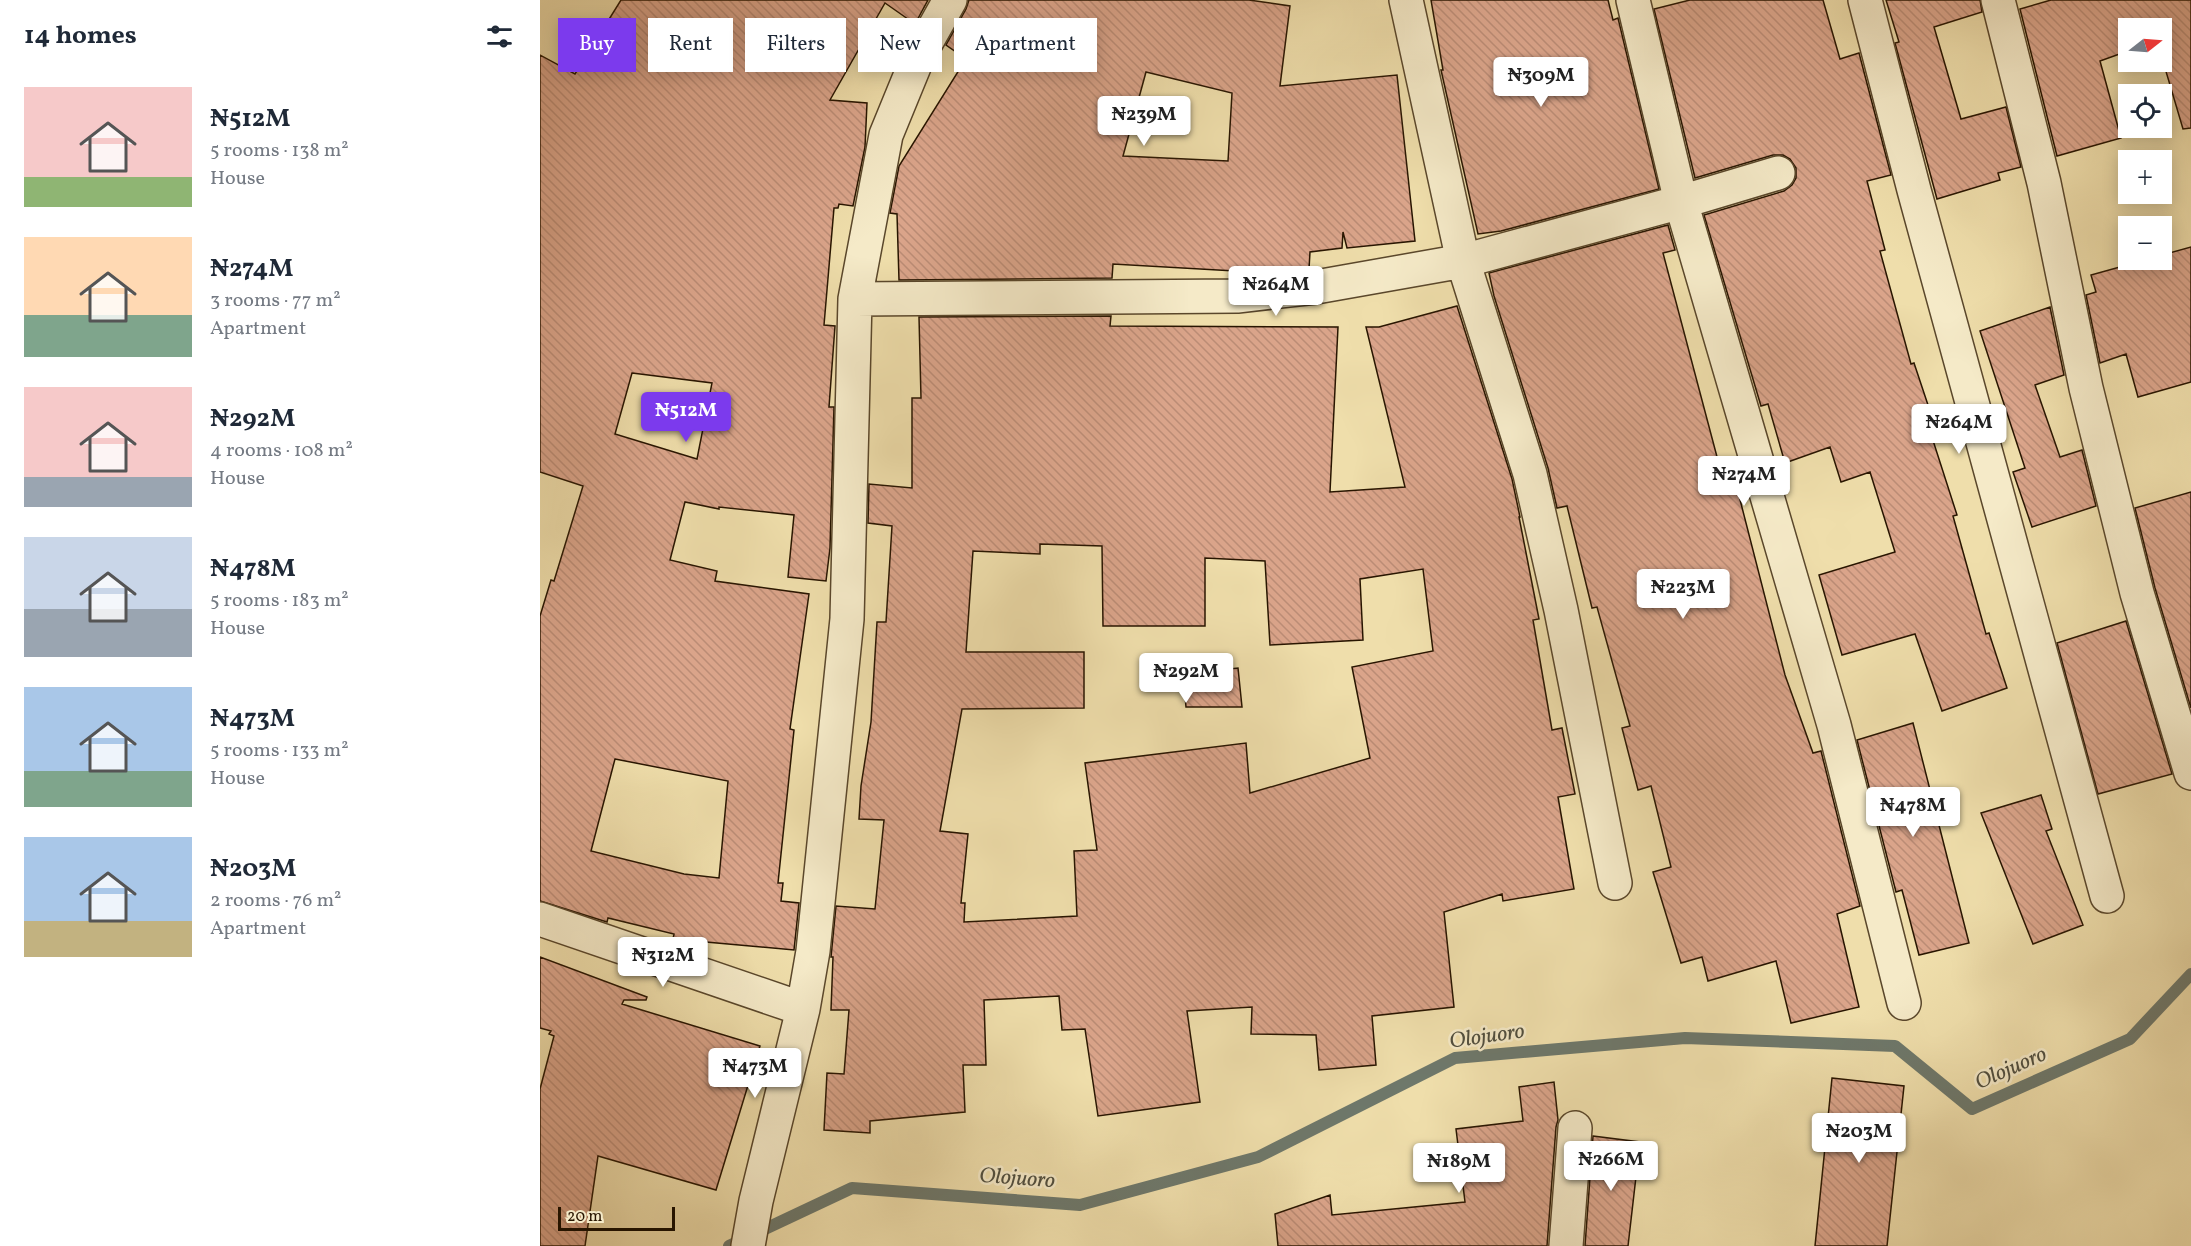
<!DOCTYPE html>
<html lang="en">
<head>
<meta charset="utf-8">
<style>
  body { margin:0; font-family:Vollkorn,serif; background:#f6f6f7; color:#1f2937; height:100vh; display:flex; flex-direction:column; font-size:22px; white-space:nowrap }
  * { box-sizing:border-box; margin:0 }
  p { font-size:20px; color:#747a83 }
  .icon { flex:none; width:33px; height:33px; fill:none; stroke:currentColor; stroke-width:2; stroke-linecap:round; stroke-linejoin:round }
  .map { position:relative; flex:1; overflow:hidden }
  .drawer { display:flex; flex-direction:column; background:#fff; width:540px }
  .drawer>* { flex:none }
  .banner { position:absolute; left:18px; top:18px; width:570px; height:54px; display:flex; gap:12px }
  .needle { width:39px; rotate:73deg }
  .fabs { position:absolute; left:1578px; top:18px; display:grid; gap:12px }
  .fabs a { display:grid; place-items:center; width:54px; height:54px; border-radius:0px; background:#fff; box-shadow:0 3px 15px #0003; font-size:30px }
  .scale { position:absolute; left:18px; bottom:15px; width:117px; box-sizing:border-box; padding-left:6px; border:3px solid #281500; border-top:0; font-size:16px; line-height:21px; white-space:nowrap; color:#281500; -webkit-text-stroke:4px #f5eac8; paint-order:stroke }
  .price { position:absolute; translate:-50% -51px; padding:0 14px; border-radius:6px; background:#fff; color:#222; font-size:20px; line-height:39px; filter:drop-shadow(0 2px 3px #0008) }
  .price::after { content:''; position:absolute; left:50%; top:36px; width:18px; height:14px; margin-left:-9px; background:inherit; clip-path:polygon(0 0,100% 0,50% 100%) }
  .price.selected { background:#7c3aed; color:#fff }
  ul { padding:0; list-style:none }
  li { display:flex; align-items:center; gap:18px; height:150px; padding:0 24px }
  li span { display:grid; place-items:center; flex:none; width:168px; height:120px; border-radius:0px; color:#555 }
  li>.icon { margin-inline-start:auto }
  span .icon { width:72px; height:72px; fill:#fffc; stroke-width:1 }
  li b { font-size:26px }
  h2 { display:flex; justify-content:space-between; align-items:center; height:72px; padding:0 24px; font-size:26px }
  .chip { padding:0 21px; border-radius:0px; background:#fff; box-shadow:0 3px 15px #0003; font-size:21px; line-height:54px }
  .chip.selected { background:#7c3aed; color:#fff }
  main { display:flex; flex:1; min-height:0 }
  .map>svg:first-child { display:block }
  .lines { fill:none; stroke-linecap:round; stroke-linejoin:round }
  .stream { stroke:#6e786b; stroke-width:12 }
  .building { fill:url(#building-back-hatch); stroke:#281500; stroke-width:1.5; fill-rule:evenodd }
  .minor-casing { stroke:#5a472b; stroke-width:36 }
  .minor { stroke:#f5eac8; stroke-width:33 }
  .labels { text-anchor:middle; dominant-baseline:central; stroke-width:5; stroke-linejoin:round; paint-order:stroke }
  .water-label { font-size:22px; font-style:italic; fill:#514f3f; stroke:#f5eac8 }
</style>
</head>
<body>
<main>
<section class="drawer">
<h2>14 homes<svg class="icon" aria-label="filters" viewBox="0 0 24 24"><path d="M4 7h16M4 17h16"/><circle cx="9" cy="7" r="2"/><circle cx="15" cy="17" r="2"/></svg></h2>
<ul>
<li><span style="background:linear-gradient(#f6c9c9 75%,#8fb573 0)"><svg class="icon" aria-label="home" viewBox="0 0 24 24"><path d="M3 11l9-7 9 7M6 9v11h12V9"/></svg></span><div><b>₦512M</b><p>5 rooms · 138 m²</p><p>House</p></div></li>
<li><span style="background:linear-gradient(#ffd9b3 65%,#7fa58c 0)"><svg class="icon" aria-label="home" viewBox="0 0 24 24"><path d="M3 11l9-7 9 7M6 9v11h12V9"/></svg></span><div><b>₦274M</b><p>3 rooms · 77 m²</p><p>Apartment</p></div></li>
<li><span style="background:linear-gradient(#f6c9c9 75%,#9aa5b1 0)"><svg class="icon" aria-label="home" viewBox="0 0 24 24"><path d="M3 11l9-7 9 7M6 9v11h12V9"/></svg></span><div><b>₦292M</b><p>4 rooms · 108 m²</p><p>House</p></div></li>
<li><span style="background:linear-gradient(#c9d6e8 60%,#9aa5b1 0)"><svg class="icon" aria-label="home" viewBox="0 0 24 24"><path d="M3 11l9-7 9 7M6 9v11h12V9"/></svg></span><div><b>₦478M</b><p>5 rooms · 183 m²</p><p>House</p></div></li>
<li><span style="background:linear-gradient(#a9c7e8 70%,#7fa58c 0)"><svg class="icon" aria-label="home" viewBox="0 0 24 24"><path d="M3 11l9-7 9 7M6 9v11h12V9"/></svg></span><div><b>₦473M</b><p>5 rooms · 133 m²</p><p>House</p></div></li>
<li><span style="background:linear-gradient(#a9c7e8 70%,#c2b280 0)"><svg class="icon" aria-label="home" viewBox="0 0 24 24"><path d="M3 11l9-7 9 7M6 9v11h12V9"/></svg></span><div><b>₦203M</b><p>2 rooms · 76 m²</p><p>Apartment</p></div></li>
</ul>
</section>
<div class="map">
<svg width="1651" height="1246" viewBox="0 0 1651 1246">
  <defs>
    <pattern id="building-back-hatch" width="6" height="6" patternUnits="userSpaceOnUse" patternTransform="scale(1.5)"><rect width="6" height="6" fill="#daa48a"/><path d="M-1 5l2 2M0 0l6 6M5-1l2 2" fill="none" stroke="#bb8c75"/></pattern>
  </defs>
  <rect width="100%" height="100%" fill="#efdeab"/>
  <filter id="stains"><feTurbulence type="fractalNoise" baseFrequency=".00333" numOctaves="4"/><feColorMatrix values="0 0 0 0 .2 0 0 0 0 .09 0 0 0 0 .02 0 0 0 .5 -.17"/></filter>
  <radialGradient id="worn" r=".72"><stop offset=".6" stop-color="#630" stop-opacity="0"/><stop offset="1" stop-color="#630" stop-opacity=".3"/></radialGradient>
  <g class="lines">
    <path class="stream" d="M189 1246 312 1188 540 1205 718 1157 915 1058 1145 1038 1355 1046 1432 1109 1590 1039 1651 974"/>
  </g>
  <path class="building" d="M81 0H388L375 24 345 3 290 100 327 103 325 147 313 206 299 204 298 208H294L284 325 295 326 289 407H294L290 548 286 581 248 577 254 515 179 507V509L145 502 130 560 177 571 175 581 269 594 250 729 254 730 238 883H243L241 901 259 903 254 950 133 939 134 934 68 918 67 922 0 901V616L11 580 14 581 43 486 0 472V55L35 74ZM92 373 172 383 157 459 75 434ZM75 759 188 781 179 878 144 874 51 851Z
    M429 0H709L750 6 740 86 857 75 875 241 807 248 803 232 802 248 770 252 769 269 730 273 573 264 572 278 359 280 357 214 350 213 359 166 426 59 406 45 426 9ZM606 72 692 93 688 161 583 156Z
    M891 0H1068L1073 20 1078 18 1119 189 961 231 938 234 901 70H903Z
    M1150 0H1283L1300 59 1319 53 1351 175 1327 181 1345 250 1340 251 1371 364 1374 363 1395 426 1389 428 1417 515 1413 516 1446 634 1449 633 1467 688 1402 711 1375 634 1302 655 1279 575 1355 552 1330 472 1301 482 1290 447 1245 463 1228 404 1221 406 1164 215 1244 191 1252 185 1256 178V168L1250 159 1243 155H1233L1155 178 1114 9Z
    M1346 0H1440L1442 12 1394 27 1421 119 1466 107 1481 167 1458 173 1460 180 1397 199 1355 43 1359 42Z
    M1511 0H1651V128L1643 129 1622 58V28H1588V51L1560 61 1581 138 1517 156 1480 9Z
    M1128 225 1135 250 1123 253 1185 487 1196 484 1245 675 1273 753 1281 751 1320 906 1297 914 1319 1007 1251 1023 1236 961 1168 981 1162 957 1141 963 1113 872 1131 867 1111 786 1098 790 1082 728 1090 726 1057 607 1052 608 1027 506 1017 508 1008 468 954 296 949 273Z
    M1651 247V382L1598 397 1586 354 1560 363 1546 295 1556 292 1551 275 1605 260H1622V255Z
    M917 306 972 479 980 517H979L999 619 993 620 1012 730 1022 728 1035 794 1018 797 1034 889 963 901 962 894 904 912 914 1007 832 1016 836 1065 779 1070 776 1035 711 1034 712 1007 647 1011 660 1102 558 1116 545 1029 522 1030 519 996 444 1000 446 1065H423L425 1112 330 1121V1133L284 1130 287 1073 304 1074 309 1010H291L293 957H291L296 906 335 909 344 820 319 819 321 786 331 722 337 622H346L352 526 328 523 329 484 372 488V398H381L379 317 571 316 570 326 798 327 790 492 865 487 826 327H839ZM500 544 562 546 563 626H665V558L725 561 730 645 823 640 820 579 883 569 893 651 812 667 830 758 710 793 706 743 545 763 557 850 534 851 537 916 424 922 425 903H421L428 834 400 831 422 709 544 708V652H426L433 551 500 554Z
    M1510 307 1524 375 1495 385 1520 457 1542 450 1556 506 1492 527 1473 472 1485 468 1440 331Z
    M1651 492V708L1615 588 1595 508Z
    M1586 621 1632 774 1558 794 1517 643Z
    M698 668 702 707H646L643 674Z
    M1373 723 1429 943 1379 955 1362 890 1356 892 1317 740Z
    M1501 795 1512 829 1506 831 1543 925 1493 944 1441 813Z
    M0 957 107 997 106 1000H84L82 1004 220 1046 176 1190 58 1156 45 1246H0V1089L14 1036 9 1034 11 1031 0 1028Z
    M1292 1078 1364 1086 1347 1246H1275Z
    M1014 1082 1018 1120 1016 1127 1007 1246H738L735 1214 790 1195 792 1215 925 1202 916 1129 983 1121 979 1087Z
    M1053 1136 1100 1142 1088 1246H1045Z"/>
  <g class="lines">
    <g class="minor-casing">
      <path id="minor" d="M866 0 923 261 990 474 1021 610 1075 883
        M1093 0 1141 202 1294 725 1364 1003
        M1325 0 1374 190 1567 896
        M1458 0 1504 183 1546 388 1597 593 1651 773
        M315 299 697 296 776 287 923 261 1141 202 1238 173
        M0 919 263 1009
        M208 1246 216 1201 263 1009 273 951 307 619 315 299 346 135 378 57 410 0
        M1026 1246 1035 1128"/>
    </g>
    <use href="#minor" class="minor"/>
  </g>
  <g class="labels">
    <g class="water-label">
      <text transform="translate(947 1037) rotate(-8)">Olojuoro</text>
      <text transform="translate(1471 1069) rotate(-24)">Olojuoro</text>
      <text transform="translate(477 1179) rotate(4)">Olojuoro</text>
    </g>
  </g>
  <rect width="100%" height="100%" filter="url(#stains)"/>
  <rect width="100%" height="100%" fill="url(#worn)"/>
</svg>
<div class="fabs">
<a><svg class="needle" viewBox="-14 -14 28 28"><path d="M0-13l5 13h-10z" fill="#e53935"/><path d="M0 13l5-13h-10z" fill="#747a83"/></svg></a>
<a><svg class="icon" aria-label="locate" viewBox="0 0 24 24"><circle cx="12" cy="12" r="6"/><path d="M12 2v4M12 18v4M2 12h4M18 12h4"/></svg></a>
<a>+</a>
<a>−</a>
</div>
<div class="scale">20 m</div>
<b class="price" style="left:1001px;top:108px">₦309M</b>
<b class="price" style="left:604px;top:147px">₦239M</b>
<b class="price" style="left:736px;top:317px">₦264M</b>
<b class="price selected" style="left:146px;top:443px">₦512M</b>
<b class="price" style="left:1419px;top:455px">₦264M</b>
<b class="price" style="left:1204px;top:507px">₦274M</b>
<b class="price" style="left:1143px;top:620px">₦223M</b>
<b class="price" style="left:646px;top:704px">₦292M</b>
<b class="price" style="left:1373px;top:838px">₦478M</b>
<b class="price" style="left:123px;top:988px">₦312M</b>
<b class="price" style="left:215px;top:1099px">₦473M</b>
<b class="price" style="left:1319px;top:1164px">₦203M</b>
<b class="price" style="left:1071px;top:1192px">₦266M</b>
<b class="price" style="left:919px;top:1194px">₦189M</b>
<div class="banner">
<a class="chip selected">Buy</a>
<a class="chip">Rent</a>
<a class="chip">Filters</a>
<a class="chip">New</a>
<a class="chip">Apartment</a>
</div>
</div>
</main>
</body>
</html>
